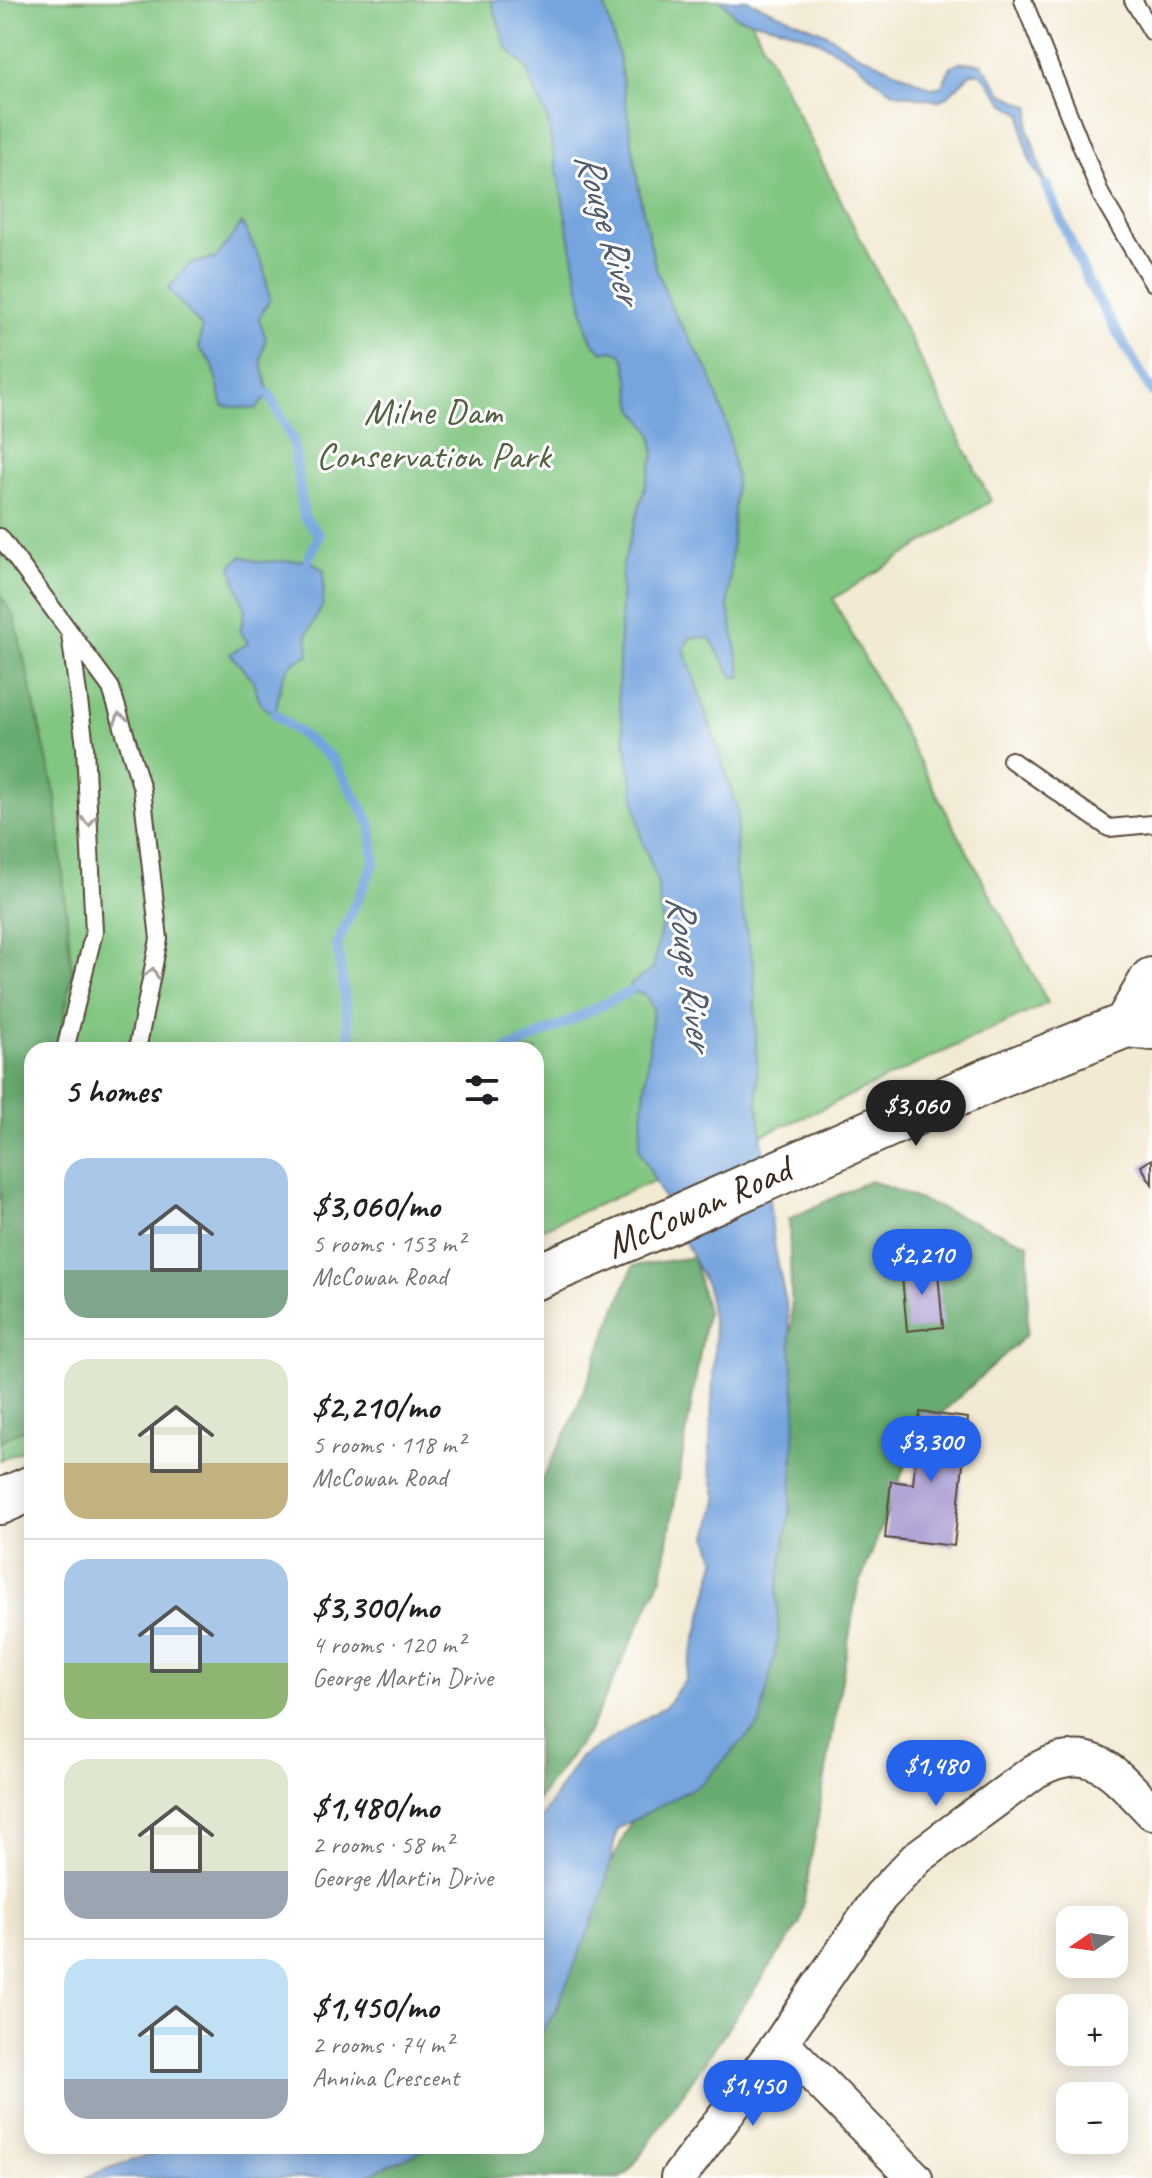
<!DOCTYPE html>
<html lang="en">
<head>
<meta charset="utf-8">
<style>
  body { margin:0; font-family:Caveat,sans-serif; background:#f2f2f2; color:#202124; height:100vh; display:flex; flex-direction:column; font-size:30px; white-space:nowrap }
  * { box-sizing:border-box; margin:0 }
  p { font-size:26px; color:#757577 }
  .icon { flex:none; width:44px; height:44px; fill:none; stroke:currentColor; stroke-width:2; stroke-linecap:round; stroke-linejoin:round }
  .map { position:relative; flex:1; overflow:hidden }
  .panel { position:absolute; left:24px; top:1042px; width:520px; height:1112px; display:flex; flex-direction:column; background:#fff; border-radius:24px; box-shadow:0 4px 20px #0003 }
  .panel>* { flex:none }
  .needle { width:52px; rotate:257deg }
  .buttons { position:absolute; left:1056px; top:1906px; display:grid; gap:16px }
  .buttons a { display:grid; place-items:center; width:72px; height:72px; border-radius:16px; background:#fff; box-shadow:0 4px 20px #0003; font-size:40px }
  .price { position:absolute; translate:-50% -68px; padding:0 18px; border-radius:28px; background:#2563eb; color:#fff; font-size:26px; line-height:52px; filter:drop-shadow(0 2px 4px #0008) }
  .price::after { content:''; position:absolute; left:50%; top:48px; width:24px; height:18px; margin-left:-12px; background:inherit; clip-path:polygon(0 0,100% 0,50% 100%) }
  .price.on { background:#222; color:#fff }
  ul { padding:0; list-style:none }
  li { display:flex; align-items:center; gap:24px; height:200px; padding:0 40px }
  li+li { border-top:2px solid #e0e0e0 }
  li span { display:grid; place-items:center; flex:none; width:224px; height:160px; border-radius:24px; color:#555 }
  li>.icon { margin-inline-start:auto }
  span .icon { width:96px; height:96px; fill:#fffc; stroke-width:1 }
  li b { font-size:34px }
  h2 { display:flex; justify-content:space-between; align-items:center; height:96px; padding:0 40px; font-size:34px }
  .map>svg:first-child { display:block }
  .green { fill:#81c681; stroke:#5e7850; stroke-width:2 }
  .forest { fill:#68ab6f; stroke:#526a46; stroke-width:2 }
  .water { fill:#74a4de; stroke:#58677e; stroke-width:2 }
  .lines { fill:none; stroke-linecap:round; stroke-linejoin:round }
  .stream { stroke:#74a4de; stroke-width:10 }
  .building { fill:#b0a3d5 }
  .lane-casing { stroke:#564739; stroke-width:20 }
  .street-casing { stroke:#564739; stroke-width:38 }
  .secondary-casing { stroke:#564739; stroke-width:48 }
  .lane { stroke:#fff; stroke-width:16 }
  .street { stroke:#fff; stroke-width:34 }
  .secondary { stroke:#fff; stroke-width:44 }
  .oneway { stroke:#a79f9a }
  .labels { text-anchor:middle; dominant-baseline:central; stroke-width:6; stroke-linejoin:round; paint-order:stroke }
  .park-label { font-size:38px; fill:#546141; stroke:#fff }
  .street-label { font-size:38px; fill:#3b2a1e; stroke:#fff }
  .water-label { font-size:40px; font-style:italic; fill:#525b6b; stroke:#fff }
</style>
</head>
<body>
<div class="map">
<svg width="1152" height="2178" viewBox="0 0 1152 2178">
  <rect width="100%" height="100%" fill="#fff"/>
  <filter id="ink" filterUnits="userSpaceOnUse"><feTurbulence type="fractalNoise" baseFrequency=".0125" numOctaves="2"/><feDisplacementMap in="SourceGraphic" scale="16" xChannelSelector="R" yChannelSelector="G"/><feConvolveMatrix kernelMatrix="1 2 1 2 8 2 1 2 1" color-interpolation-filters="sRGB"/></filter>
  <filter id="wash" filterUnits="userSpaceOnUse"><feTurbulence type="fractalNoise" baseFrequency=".006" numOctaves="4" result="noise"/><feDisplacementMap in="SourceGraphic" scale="32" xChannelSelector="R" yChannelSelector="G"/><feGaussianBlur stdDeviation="1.8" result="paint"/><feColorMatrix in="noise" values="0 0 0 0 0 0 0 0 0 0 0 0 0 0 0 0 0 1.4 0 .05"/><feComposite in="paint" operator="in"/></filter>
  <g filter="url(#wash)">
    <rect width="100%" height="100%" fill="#f2ead3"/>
    <path class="green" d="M0 0H741L991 501 833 599 1048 1003 802 1118 536 1231V1050H32V1446L0 1460Z"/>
    <path class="forest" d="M0 595 14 616 56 798 72 974 57 1050H32V1425L0 1441Z
      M870 1180 1029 1244 1027 1334 916 1437 857 1591 800 1923 628 2173 620 2178H294L389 2146H536V1973L601 1882 647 1792 754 1484 792 1324 789 1219Z
      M693 1257 707 1312 662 1577 589 1731 536 1802V1490L570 1425 633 1266Z"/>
    <path class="water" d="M491 0H603L619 57 641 202 656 268 673 311 709 372 727 425 736 478 728 606 742 677H733L710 638 691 637 684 648 738 810 735 873 754 969 758 1105 774 1244 788 1314 796 1408 790 1512 777 1592 778 1637 760 1723 702 1783 617 1829 603 1897 555 2012 536 2041V1826L579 1758 666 1706 685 1680 716 1561 708 1537 717 1500 709 1464 715 1337 707 1287 639 1148 653 1008 645 994 629 992 631 984 653 969 662 922 657 881 641 837 618 695 622 568 654 455 652 434 634 408 626 363 621 353 612 350 603 352 593 343 587 329 547 118 532 84 528 69 507 48Z
      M721 0H747L827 34 852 51 932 88 942 86 951 66 961 62 982 64 1003 94 1031 107 1028 128 1046 185C1027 166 1022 140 1022 114L1004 103 981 73H971L948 96 938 101 896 93 886 88 855 62 814 39 783 28 736 17Z
      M242 223 263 265 270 299 259 318 266 339 261 359 269 394 256 409 223 406 213 365 199 348 202 327 168 289 189 264 216 258Z
      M242 556 258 562 308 560 324 570 323 605 307 634 309 655C279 663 281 687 275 714L261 705 252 679 230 654 248 643 240 631 245 610 231 566Z
      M175 2146H429C407 2161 387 2162 364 2178H85C114 2164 145 2158 175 2146Z"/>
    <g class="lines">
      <path class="stream" d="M1046 185 1089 284 1152 392
        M269 394 293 441 304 517 319 535 308 560
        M275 714 333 759 371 824 374 863 337 944 352 1050
        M505 1050 528 1041 629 992"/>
    </g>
    <g id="blocks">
      <path class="building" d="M1152 1159V1184L1141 1166Z
        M937 1263 943 1327 907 1331 901 1266Z
        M920 1412 968 1418 954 1546 885 1538 891 1481 913 1484Z"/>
    </g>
  </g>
  <g filter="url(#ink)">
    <use href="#blocks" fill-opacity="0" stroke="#564739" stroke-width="2"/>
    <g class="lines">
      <g class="lane-casing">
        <path id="lane" d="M1023 0 1101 195 1152 282
          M1133 0 1152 32
          M0 537 111 688 142 789 159 939 137 1050
          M1011 760 1109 828 1152 824
          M65 1050 94 932 85 746 70 634"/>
      </g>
      <g class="street-casing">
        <path id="street" d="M781 2042 915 2178
          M678 2178 781 2042 880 1897 918 1857 1035 1771C1092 1739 1114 1773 1152 1812"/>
      </g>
      <g class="secondary-casing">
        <path id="secondary" d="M1126 1025 1152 980
          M536 1277 658 1226 989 1080 1126 1025 1152 1028
          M0 1502 32 1488"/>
      </g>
      <use href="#lane" class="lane"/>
      <use href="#street" class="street"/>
      <use href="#secondary" class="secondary"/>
    </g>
    <defs><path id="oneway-chevron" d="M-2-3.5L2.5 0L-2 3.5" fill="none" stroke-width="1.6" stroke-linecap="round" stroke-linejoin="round" transform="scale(2)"/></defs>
    <g class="oneway">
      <use href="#oneway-chevron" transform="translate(120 718) rotate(-107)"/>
      <use href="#oneway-chevron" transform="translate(89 821) rotate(87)"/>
      <use href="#oneway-chevron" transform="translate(152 973) rotate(-79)"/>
    </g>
  </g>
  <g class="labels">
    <g class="park-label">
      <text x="433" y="411">Milne Dam<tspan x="433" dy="44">Conservation Park</tspan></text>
    </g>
    <g class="street-label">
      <text transform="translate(698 1207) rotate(-24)">McCowan Road</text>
    </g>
    <g class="water-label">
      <text transform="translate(609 227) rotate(74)">Rouge River</text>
      <text transform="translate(691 972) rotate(82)">Rouge River</text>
    </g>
  </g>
</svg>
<div class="buttons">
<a><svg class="needle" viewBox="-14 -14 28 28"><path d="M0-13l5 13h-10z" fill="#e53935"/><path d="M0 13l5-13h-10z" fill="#757577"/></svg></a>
<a>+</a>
<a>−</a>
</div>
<b class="price on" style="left:916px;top:1148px">$3,060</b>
<b class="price" style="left:922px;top:1297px">$2,210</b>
<b class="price" style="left:931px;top:1484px">$3,300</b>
<b class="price" style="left:936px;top:1808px">$1,480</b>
<b class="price" style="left:753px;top:2128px">$1,450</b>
<section class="panel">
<h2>5 homes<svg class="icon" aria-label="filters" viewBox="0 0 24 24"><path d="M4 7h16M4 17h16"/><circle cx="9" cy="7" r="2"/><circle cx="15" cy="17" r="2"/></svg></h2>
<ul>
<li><span style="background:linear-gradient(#a9c7e8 70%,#7fa58c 0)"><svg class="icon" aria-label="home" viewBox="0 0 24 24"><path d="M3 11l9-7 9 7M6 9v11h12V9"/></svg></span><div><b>$3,060/mo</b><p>5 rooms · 153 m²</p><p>McCowan Road</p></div></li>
<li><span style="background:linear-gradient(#dfe7d0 65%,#c2b280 0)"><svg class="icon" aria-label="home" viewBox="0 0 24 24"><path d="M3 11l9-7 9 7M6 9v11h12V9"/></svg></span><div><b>$2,210/mo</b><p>5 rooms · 118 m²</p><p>McCowan Road</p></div></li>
<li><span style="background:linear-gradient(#a9c7e8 65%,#8fb573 0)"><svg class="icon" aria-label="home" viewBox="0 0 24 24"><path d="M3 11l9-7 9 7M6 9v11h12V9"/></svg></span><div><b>$3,300/mo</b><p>4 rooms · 120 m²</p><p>George Martin Drive</p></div></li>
<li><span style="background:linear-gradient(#dfe7d0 70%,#9aa5b1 0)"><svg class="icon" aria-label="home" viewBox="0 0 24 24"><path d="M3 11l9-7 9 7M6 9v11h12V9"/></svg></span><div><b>$1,480/mo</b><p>2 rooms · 58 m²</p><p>George Martin Drive</p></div></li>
<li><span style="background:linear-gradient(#bfe0f5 75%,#9aa5b1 0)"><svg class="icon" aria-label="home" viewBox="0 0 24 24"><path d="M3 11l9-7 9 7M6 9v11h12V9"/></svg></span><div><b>$1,450/mo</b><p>2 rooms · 74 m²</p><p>Annina Crescent</p></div></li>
</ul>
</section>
</div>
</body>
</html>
